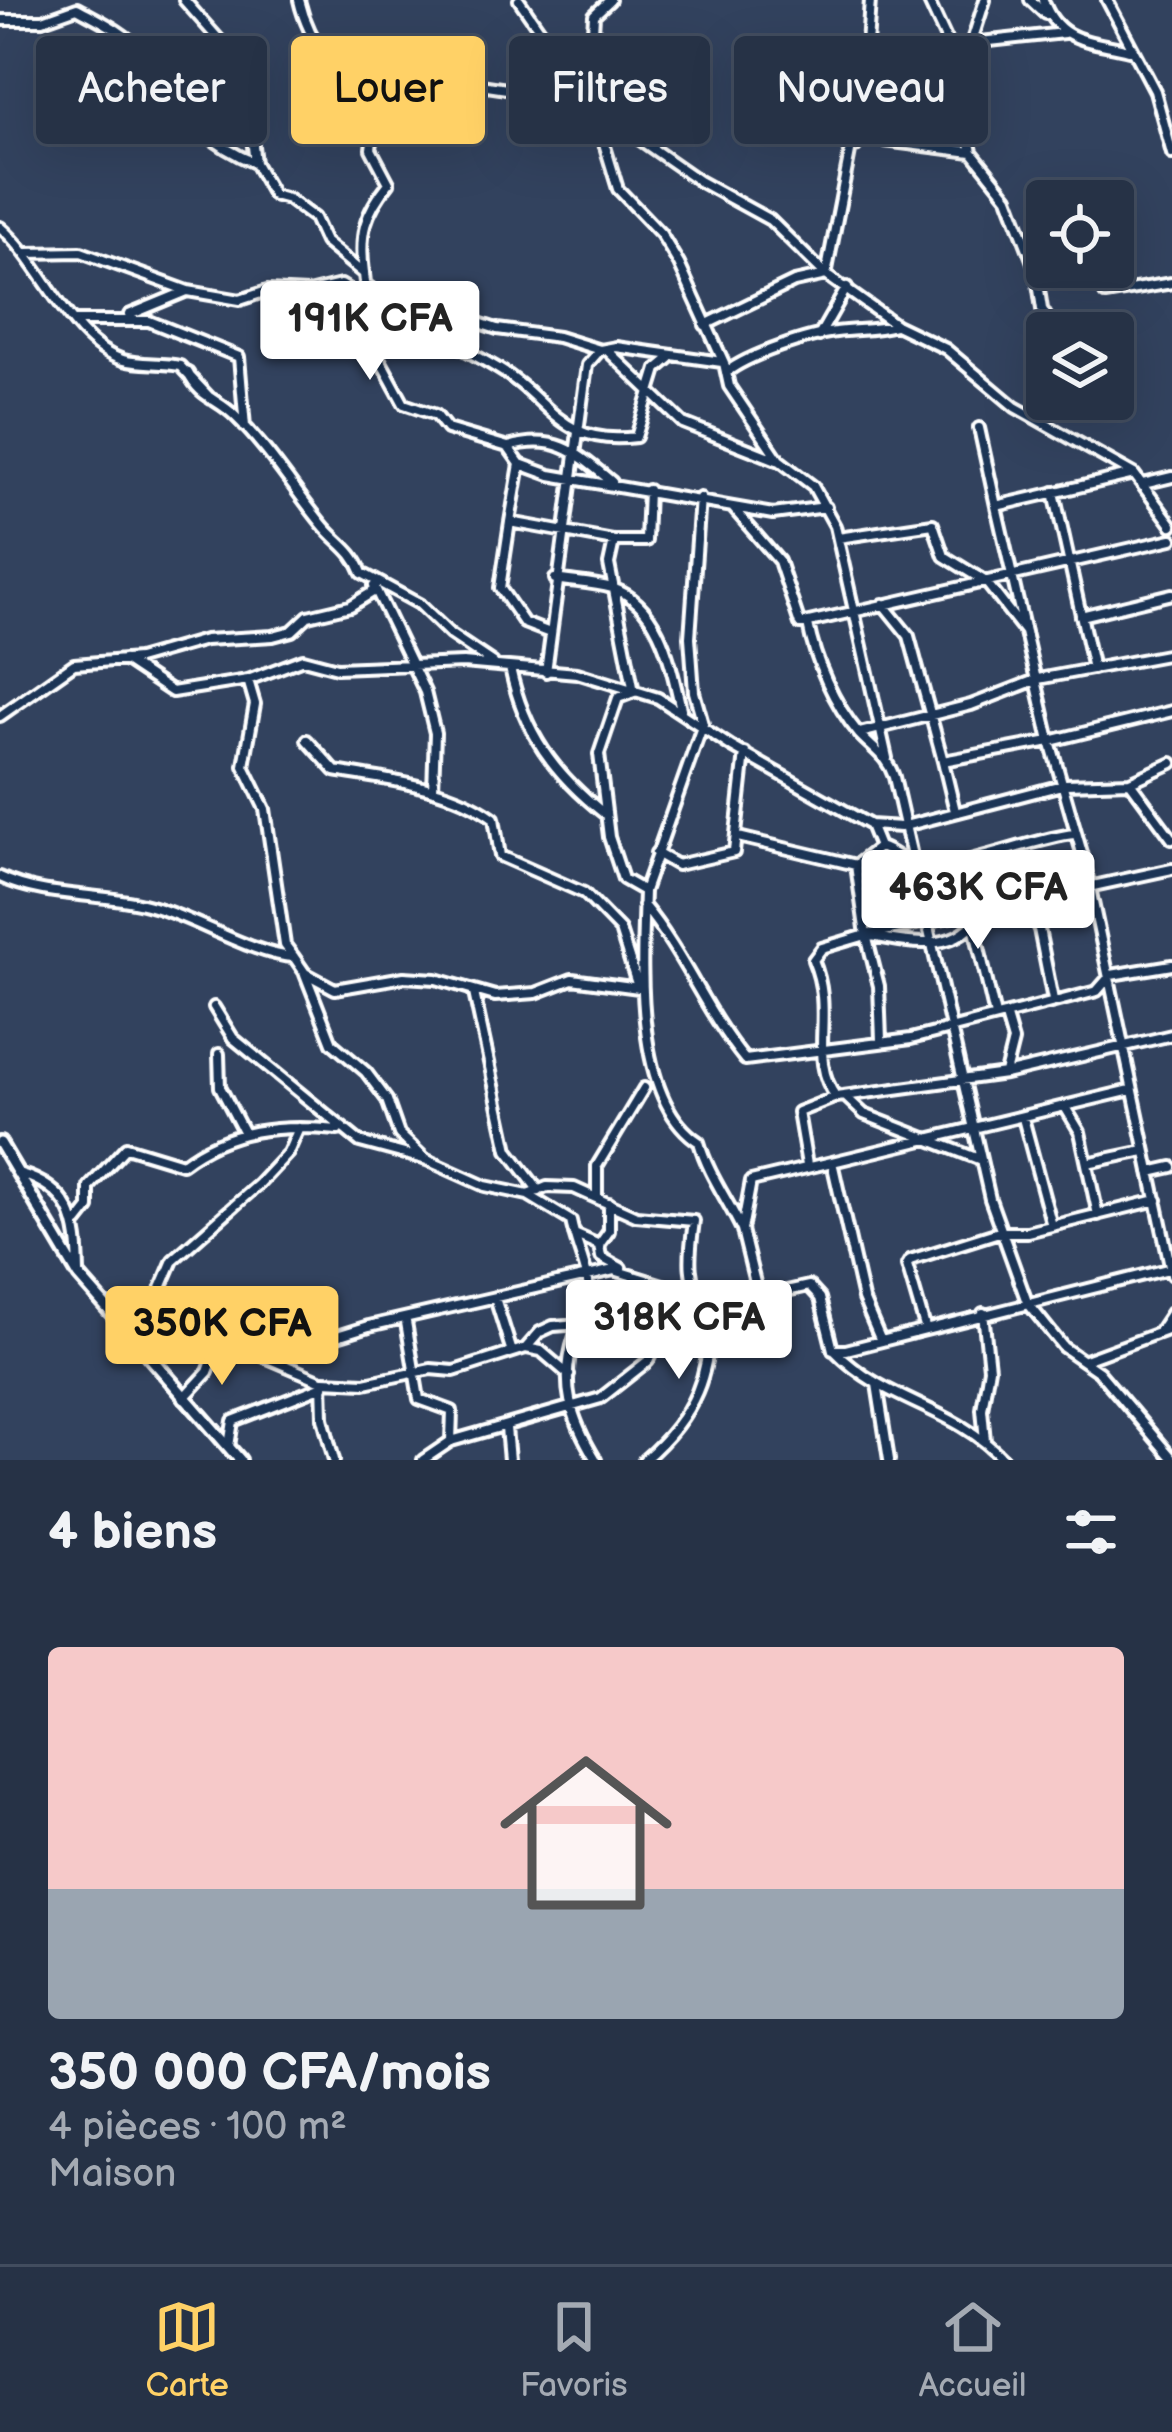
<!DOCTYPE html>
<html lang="fr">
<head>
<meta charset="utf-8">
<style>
  body { margin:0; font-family:"Balsamiq Sans",sans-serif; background:#2e3a4d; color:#f1f3f6; height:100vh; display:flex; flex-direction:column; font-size:45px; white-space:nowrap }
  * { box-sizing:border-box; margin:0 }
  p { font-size:39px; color:#a4aab3 }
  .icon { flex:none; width:66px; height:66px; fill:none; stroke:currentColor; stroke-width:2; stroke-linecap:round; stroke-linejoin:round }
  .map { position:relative; height:1460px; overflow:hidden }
  .drawer { display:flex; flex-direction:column; background:#263246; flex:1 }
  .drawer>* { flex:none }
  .hud { position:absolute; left:36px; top:36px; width:1101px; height:108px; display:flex; gap:24px }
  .controls { position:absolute; left:1026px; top:180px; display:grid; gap:24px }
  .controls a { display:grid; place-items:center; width:108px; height:108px; border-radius:12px; background:#263246; box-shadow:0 12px 48px #0002,0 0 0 3px #424d5f; font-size:60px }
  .price { position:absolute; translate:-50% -102px; padding:0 27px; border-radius:12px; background:#fff; color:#222; font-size:39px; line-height:78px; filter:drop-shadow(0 3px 6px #0008) }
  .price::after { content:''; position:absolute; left:50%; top:72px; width:36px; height:27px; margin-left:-18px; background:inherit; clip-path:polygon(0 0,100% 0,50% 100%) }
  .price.current { background:#ffd166; color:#111 }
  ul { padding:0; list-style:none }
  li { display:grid; align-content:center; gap:24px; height:636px; padding:0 48px }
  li+li { border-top:3px solid #424d5f }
  li span { display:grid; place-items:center; height:372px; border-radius:12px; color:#555 }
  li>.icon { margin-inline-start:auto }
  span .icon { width:216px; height:216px; fill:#fffc; stroke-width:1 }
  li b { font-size:51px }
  h2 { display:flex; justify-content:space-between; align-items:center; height:144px; padding:0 48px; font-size:51px }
  .tag { padding:0 42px; border-radius:12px; background:#263246; box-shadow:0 12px 48px #0002,0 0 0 3px #424d5f; font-size:42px; line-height:108px }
  .tag.current { background:#ffd166; color:#111 }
  .menu { display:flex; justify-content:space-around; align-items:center; height:168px; border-top:3px solid #424d5f; background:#263246; font-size:33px; color:#a4aab3 }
  .menu a { display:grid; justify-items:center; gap:6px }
  .menu .current { color:#ffd166 }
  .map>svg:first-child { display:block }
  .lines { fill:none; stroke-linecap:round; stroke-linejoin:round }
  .street-casing { stroke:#fff; stroke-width:16 }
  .secondary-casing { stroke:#fff; stroke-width:18 }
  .street { stroke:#1d3557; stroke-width:8 }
  .secondary { stroke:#1d3557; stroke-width:9 }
</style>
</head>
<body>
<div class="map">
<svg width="1172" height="1460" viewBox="0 0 1172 1460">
  <rect width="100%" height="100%" fill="#32425e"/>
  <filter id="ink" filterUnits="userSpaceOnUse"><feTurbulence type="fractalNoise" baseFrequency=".00833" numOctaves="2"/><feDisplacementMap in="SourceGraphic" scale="24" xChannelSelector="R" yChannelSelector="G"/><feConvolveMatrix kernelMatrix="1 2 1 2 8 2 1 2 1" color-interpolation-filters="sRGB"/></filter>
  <g filter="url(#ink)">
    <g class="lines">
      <g class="street-casing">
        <path id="street" d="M184 0 222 43 251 129 255 163 273 195 288 199 314 218 325 242 364 274 372 344
          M299 0C310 49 350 92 388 124
          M519 0 593 107 699 181 770 220 826 275 896 325 946 349 1015 407 1134 474 996 506 1050 741 1172 711
          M928 0 948 43 972 152 1008 197 1036 270 1042 309 1056 333
          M1030 0 1045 14
          M1043 0C1058 43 1089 40 1129 50
          M1107 0 1155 91 1172 154
          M0 20H43L77 8C99 20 125 32 141 51 187 101 185 134 255 163
          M972 41 985 0
          M327 56 441 79
          M519 82 539 30
          M589 99 594 15 610 0
          M593 107 618 189 661 234 679 264 724 363 729 386 779 460 813 486 835 526 887 758
          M872 114 885 141 972 152
          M855 147 890 92 925 85 971 43 1064 33
          M0 227C43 263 70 344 123 360 140 365 162 362 180 366L211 399
          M28 253 81 252 188 291 240 300 267 291 308 293 341 285 370 303 428 306 497 329 558 337 600 350
          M364 273C359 234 364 214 389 183L371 149 372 141 441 79 507 89 542 75 575 82
          M369 287C408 322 453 342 497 368 550 398 559 447 636 437L657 369 670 358
          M308 293 372 345 404 404 436 415 447 429 508 447 520 464 550 475 773 514 826 507
          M1105 294 1172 283
          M129 315 187 291
          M74 321H149L239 357 245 427
          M705 325 794 282 826 275 865 75 870 0
          M819 336 847 287
          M607 350 683 423 777 460
          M727 372C748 355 809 335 836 332 857 329 874 331 895 325
          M188 373C200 398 217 398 235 416 268 448 292 487 322 524 337 543 353 549 362 573L419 604 450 634 493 663
          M979 428 996 506
          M508 447C557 433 577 453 612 482
          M520 464 510 522 614 541 609 564 634 692 618 698 599 754 609 837 623 879 644 891C642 961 632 1099 699 1142 708 1174 728 1200 742 1230
          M1134 474 1172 525
          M1143 484 1172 477
          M1054 492 1093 669
          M733 508 779 561 800 624 1172 539
          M510 522 500 588 524 623 550 633
          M838 538 933 524 944 556 986 582 1025 632
          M614 541H646L648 490
          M555 579C573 582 595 583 612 588 661 604 671 667 681 709
          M374 586 425 692 435 733 433 790
          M883 604 909 636 943 761 1050 741 1084 860 1172 1275
          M1081 616 1172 594
          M808 624C815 661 834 704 859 734 874 750 887 756 894 777L990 1199 1027 1302 1063 1347 1099 1372 1172 1458
          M124 660 172 692 248 680 303 659 337 668 463 663 577 673 658 698 732 747 870 825 901 827 1066 784 1130 782 1172 763
          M510 668C524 733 554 774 606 815
          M546 672 587 365 600 350 616 347 722 362
          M248 680 255 704 244 766 265 809 285 945 294 957
          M0 716 74 664 138 659 205 640 273 636 292 631 308 616 350 606 376 590
          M860 733 971 705 1038 679 1172 654
          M307 740 335 771C388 780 450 786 494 818L500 856 584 893 620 930 638 987
          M943 761 955 811
          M1130 782 1172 839
          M870 825 879 847C893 851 900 860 913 865 943 876 1036 837 1074 834
          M738 837 856 865 879 847
          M656 853 677 865 734 852 745 753
          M856 865 866 935C909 943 958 956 983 910
          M1172 869 866 935 822 948 813 960C836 1014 807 1057 836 1097L1005 1074 1172 1035
          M0 877C46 899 105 892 154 907 197 919 254 955 294 957L305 973 335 989 404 977 436 979 495 996 536 993 572 979 639 988
          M644 891 703 724 694 692 690 637 700 498
          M1024 902 1039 929 1053 1000
          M643 905C684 954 705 1011 745 1060L911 1039 1097 991 1111 975 1172 965
          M974 926 995 1016
          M866 935 879 986 881 1040
          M305 974 332 1043 366 1072 387 1100 399 1134 424 1158
          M474 993 508 1150 539 1191
          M214 1007 233 1038 360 1142 427 1160 485 1186 528 1195 547 1187 574 1188 636 1216 694 1221C690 1251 684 1284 708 1307 714 1372 694 1417 644 1460
          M219 1054 220 1087 244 1133
          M1005 1073 1013 1041 1006 1017
          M847 1098 864 1114 981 1160
          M1065 1107 1080 1132 1098 1215
          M1023 1118 1052 1226
          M832 1162 1131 1090
          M1087 1163 1144 1151
          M807 1165 798 1112 836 1097
          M1150 1172 1172 1167
          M18 1173C73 1189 78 1222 79 1272
          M528 1195 571 1221C576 1248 592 1276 589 1302 587 1314 580 1325 575 1336 559 1384 571 1419 596 1460
          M597 1196V1166L644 1088
          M609 1203V1231L599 1245 601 1257 621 1268
          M78 1222 89 1208V1187L126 1147 182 1164C228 1129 280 1124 338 1130
          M574 1234 599 1245
          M758 1295 742 1230 751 1181 832 1162 863 1299 881 1341
          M495 1298 511 1349
          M160 1309 158 1295 173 1260 259 1184 288 1153 299 1128
          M983 1313 989 1368 982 1409 985 1441
          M406 1322 419 1399 452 1411 451 1441
          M925 1327 907 1265 910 1260 999 1232H1027L1157 1200
          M1160 1330 1172 1312
          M138 1344 160 1309 173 1306 217 1313 244 1348 322 1381 323 1418 334 1460
          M526 1348 540 1332 553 1326 665 1318
          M835 1351C886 1404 953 1405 1004 1460
          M273 1356 369 1326 614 1270 695 1295
          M1085 1360 1172 1328
          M324 1381 365 1383 431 1369 454 1371 526 1348 541 1351 569 1375
          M877 1384 889 1460
          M184 1398 208 1372 217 1348H244
          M506 1428 509 1460
          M229 1446 233 1421 323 1386
          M423 1460 451 1441 601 1398 648 1361 665 1318 809 1286 820 1298 833 1350H846L1172 1268"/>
      </g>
      <g class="secondary-casing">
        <path id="secondary" d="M0 1143 79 1276 240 1460"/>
      </g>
      <use href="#street" class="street"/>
      <use href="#secondary" class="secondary"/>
    </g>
  </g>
</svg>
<div class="controls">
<a><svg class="icon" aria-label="locate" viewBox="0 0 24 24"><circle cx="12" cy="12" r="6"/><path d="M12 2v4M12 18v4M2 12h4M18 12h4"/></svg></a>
<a><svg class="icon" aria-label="layers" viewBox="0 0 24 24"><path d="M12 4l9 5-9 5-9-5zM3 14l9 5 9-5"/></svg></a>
</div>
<b class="price" style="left:370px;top:383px">191K CFA</b>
<b class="price" style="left:978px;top:952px">463K CFA</b>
<b class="price" style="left:679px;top:1382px">318K CFA</b>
<b class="price current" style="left:222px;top:1388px">350K CFA</b>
<div class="hud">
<a class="tag">Acheter</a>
<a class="tag current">Louer</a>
<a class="tag">Filtres</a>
<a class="tag">Nouveau</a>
</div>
</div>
<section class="drawer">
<h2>4 biens<svg class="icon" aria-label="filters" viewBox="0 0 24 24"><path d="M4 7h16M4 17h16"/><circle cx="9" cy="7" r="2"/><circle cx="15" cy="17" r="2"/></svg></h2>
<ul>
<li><span style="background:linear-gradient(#f6c9c9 65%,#9aa5b1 0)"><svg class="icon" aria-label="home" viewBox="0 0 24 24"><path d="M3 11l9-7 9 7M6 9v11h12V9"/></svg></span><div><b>350 000 CFA/mois</b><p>4 pièces · 100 m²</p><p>Maison</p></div></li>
</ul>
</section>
<nav class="menu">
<a class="current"><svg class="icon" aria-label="map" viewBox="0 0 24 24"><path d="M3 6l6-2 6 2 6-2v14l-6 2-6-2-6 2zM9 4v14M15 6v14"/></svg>Carte</a>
<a><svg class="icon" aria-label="saved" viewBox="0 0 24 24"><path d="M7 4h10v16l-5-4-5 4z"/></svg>Favoris</a>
<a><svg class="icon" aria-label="home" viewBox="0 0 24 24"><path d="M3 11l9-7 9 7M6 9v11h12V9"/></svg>Accueil</a>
</nav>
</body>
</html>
